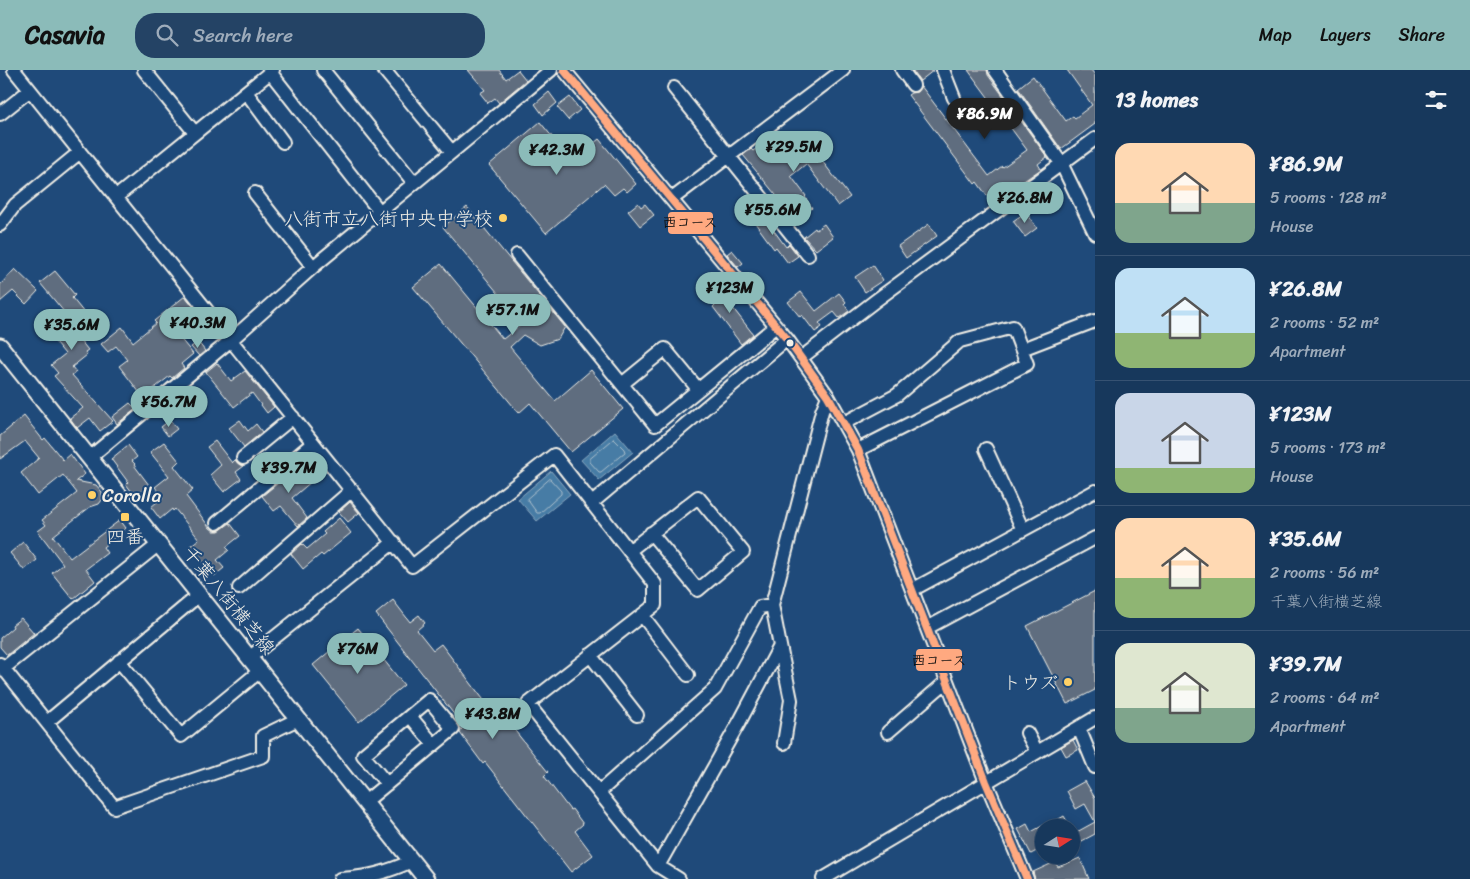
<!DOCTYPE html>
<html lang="en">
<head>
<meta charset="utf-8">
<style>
  body { margin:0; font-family:Sriracha,"Klee One",sans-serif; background:#244365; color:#f1f3f6; height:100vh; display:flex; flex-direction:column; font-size:19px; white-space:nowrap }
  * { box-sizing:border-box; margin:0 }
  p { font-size:16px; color:#9eacbb }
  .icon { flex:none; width:28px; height:28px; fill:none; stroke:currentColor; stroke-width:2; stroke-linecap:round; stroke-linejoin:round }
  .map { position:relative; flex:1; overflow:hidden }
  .details { display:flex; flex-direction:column; background:#17385c; width:375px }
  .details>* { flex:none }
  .needle { width:32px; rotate:78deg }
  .tools { position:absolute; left:1035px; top:749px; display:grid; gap:10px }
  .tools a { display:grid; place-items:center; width:45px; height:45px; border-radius:50%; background:#17385c; box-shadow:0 2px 12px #0003,0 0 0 1px #365272; font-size:25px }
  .price { position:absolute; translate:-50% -42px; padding:0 11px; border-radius:18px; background:#8bbbb9; color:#111; font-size:16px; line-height:32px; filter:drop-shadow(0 1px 2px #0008) }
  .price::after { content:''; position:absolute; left:50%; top:30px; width:15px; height:11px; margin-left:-8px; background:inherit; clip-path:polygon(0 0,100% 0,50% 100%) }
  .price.active { background:#222; color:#fff }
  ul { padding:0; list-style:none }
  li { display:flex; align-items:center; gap:15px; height:125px; padding:0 20px }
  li+li { border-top:1px solid #365272 }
  li span { display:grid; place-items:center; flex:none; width:140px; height:100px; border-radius:15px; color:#555 }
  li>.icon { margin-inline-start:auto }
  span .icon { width:60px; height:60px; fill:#fffc; stroke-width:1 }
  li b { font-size:21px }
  h2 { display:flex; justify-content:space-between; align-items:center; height:60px; padding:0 20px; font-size:21px }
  header { display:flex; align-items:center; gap:30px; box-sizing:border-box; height:70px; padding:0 25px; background:#8bbbb9; color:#111 }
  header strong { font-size:24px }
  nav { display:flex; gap:28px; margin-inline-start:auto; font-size:18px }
  .search { width:350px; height:45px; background:#244365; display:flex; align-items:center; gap:12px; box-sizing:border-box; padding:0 18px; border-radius:20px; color:#9eacbb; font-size:19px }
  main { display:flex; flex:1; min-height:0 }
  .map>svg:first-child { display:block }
  .water { fill:#477ba5; stroke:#8caac0 }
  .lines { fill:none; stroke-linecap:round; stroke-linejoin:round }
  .shore { stroke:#afc2cd; stroke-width:1 }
  .building { fill:#5f6d7f; stroke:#f4f1e8 }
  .minor-casing { stroke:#f4f1e8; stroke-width:16 }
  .major-casing { stroke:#f4f1e8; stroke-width:19 }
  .minor { stroke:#1f4a7a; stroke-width:12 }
  .major { stroke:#1f4a7a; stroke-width:15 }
  .bus-1-casing { stroke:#1f4a7a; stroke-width:11 }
  .bus-1 { stroke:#ffa980; stroke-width:8 }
  .poi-dot { fill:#ffd166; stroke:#1f4a7a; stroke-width:2 }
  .bus-dot { fill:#f4f1e8; stroke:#1f4a7a; stroke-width:2 }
  .labels { text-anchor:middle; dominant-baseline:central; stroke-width:4; stroke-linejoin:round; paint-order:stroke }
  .poi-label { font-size:19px; fill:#f4f1e8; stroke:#1f4a7a; text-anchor:end }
  .street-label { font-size:19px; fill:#f4f1e8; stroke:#1f4a7a }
  .line-badge { stroke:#1f4a7a; stroke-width:2 }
  .pale-badge-label { font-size:14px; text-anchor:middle; font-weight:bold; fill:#111 }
</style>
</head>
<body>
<header>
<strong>Casavia</strong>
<div class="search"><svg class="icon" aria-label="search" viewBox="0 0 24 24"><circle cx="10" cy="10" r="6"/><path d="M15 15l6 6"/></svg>Search here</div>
<nav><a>Map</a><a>Layers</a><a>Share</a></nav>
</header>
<main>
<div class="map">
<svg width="1095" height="809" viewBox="0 0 1095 809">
  <rect width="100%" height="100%" fill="#1f4a7a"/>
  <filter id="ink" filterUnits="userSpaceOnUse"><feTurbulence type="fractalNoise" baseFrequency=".02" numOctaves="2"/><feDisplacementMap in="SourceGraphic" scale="10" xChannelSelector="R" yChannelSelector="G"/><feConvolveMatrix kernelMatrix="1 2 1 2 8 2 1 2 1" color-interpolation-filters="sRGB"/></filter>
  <g filter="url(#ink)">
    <path class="water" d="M615 361 633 382 599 410 581 390Z
      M551 401 570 424 537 451 518 429Z"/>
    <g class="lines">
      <path class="shore" d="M614 369 624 379 625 382 601 402H599L590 392V389Z
        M550 409 561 421V424L540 443H537L527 429Z"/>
    </g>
    <path class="building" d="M468 0H499L506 9 518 0 526 10 499 33 495 28 488 33 480 23 485 20Z
      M912 0H934L920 11Z
      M968 0H987L988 5 1047 87 1038 94 1041 99 1018 115 1016 112 990 130 977 112 975 114 908 25 911 23 917 22 921 16 989 106 1002 96 1003 97 1027 80Z
      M1067 0H1091L1095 5V54L1061 79 1018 18 1033 6 1066 51 1073 46 1075 48 1092 35Z
      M549 22 557 33 543 45 535 34Z
      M570 27 580 40 568 50 557 37Z
      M540 52 572 91 599 69 636 114 627 122 623 118 614 125 604 114 546 163 489 95Z
      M801 64 850 127 838 136 806 94 791 106 806 126 805 127 812 138 804 144 798 134 789 141 743 85 751 79 753 81 764 73 773 86Z
      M638 133 641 137 645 134 654 145 640 156 628 141Z
      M467 137 565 257 558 269 540 275 523 265 510 277 555 331 591 300 623 339 571 382 530 333 519 343 413 217 441 194 503 269 523 253 443 157Z
      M760 138 771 152 769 154 786 177 789 174 798 186 788 193 776 177 774 179 750 146Z
      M1026 142 1037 158 1025 167 1013 151Z
      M824 154 833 167 816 180 804 167 815 158 816 160Z
      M929 154 937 166 906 188 898 176Z
      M732 180 743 193 738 197 727 184Z
      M873 195 883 210 865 222 855 207Z
      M15 199 38 221 26 234 13 221 0 232V215Z
      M55 201 75 225 72 228 89 249 84 253 87 257 76 265 88 280 85 282 87 285 72 297 76 302 72 305 113 351 100 361 90 348 77 358 70 348 83 338 54 306 58 303 51 295 65 284 47 262 59 252 57 250 65 243 40 213Z
      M721 215 736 234 732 237 753 264 741 274 713 237 715 235 708 225Z
      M801 222 816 241 839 223 846 232 844 234 849 241 839 248 834 242 819 253 822 257 815 262 802 245 800 247 788 232Z
      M185 226 213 261 206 267 187 243 170 256 193 284 181 294 184 298 172 308 170 306 143 327 119 296 127 290 116 276 108 282 101 274 122 257 133 272 156 253 154 251Z
      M198 272 205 281 199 286 191 277Z
      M217 293 231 311 245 301 274 337 267 343 252 323 234 337 206 302Z
      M130 333 136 339 117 354 112 347Z
      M24 346 43 370 45 368 63 390 70 384 85 404 76 411 96 415 102 422V430L99 434 90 437 53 466 70 488 120 450 126 458 103 477 107 483 86 499 95 511 73 529 52 503 63 494 38 461 46 455 42 450 77 423 63 405 38 425 21 403 39 388 25 371 0 389V366Z
      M170 350 177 359 168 366 161 357Z
      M240 350 248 361 256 354 262 362 244 377 229 358Z
      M215 371 232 393 235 390 240 395 244 396 236 402 241 409 224 422 210 405 221 395 207 377Z
      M164 372 179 391 174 396 193 420 186 426 210 458 214 461H219L230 453 240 466 226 477 229 480 217 490 224 498 214 506 190 476 199 469 175 439 173 441 172 439 160 449 151 437 163 427 155 417 169 406 150 382Z
      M128 375 137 387 132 391 135 394 134 395 149 415 135 426 126 414 128 412 111 389Z
      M300 395 312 411 292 428 307 448 298 456 281 436 274 441 262 426Z
      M350 432 359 443 348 452 339 442Z
      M339 448 351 463 323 486 321 484 303 499 291 484 302 474 307 479 325 464 323 462Z
      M23 472 37 490 24 500 10 483Z
      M1095 521V620L1067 634 1027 556Z
      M393 530 410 552 419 545 425 553 417 560 433 580 441 574 496 646 500 642 548 702 544 706 570 740 572 739 583 754 575 761 593 785 571 802 485 692 483 694 460 663 463 656 376 544Z
      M21 548 34 563 7 585 0 577V568L13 557 12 555Z
      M358 558 404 615 359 652 313 595Z
      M1073 670 1078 680 1066 686 1061 677Z
      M1085 711 1095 728V752L1085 734 1076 739 1067 721Z
      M1064 746 1071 758H1044Z
      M1095 752V764L1080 772 1075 763Z
      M1027 754 1031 762 1044 755V777L1031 784 1018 759Z
      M1080 788 1089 809H1035L1033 802 1055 792 1058 797Z"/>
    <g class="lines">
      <g class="minor-casing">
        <path id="minor" d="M14 0 412 496 554 385 655 514V535L528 634 658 796 679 809
          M144 0 195 63
          M323 0 414 113
          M384 0 452 82
          M564 0 787 269 828 326 858 380 986 712 1027 809
          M902 0 913 15
          M943 0 954 28
          M995 0 1061 93 1095 163
          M270 2 380 142
          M674 18 808 185
          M246 22 283 72
          M0 44 30 20
          M255 123 313 197
          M116 127 273 0
          M672 129 843 0
          M0 155 15 135 80 82
          M517 185 655 355 776 256
          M1022 279 1095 251
          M801 288 875 231 1095 69
          M622 314 665 279 698 319
          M844 353 897 325 960 271 1013 257 1027 294 858 380
          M986 379 1023 460
          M89 388 231 270 313 197 551 0
          M243 388 293 347
          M592 433 787 269
          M217 453 313 373
          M629 481 698 427 743 482 698 520 651 463
          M239 518 352 420
          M912 520 1095 421
          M642 545 688 605
          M927 558 1095 468
          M780 576 791 630 784 673
          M590 585 637 645
          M249 588 394 472
          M119 591 181 666 260 601
          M0 594 114 737 263 686V666L298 649
          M4 598 159 474
          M410 646 434 675
          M47 652 199 525
          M1079 658 1095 697
          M888 662 947 611
          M1027 663 1037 682
          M599 722 715 619 760 537 772 535
          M365 732 371 727 453 659 429 630 363 685 387 714
          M658 796 740 651 780 576 772 535 822 341 828 326
          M340 809C369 807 385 803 412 791
          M823 809 1095 648"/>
      </g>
      <g class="major-casing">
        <path id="major" d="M0 276 426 809"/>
      </g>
      <use href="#minor" class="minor"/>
      <use href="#major" class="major"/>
      <g class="bus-1-casing">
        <path id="bus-1" d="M564 0 787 269 828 326 858 380 986 712 1027 809"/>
      </g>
      <use href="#bus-1" class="bus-1"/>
    </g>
  </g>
  <g class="poi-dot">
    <circle cx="503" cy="148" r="5"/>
    <circle cx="92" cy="425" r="5"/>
    <rect x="120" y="442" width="10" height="10" rx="2.5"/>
    <circle cx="1068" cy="612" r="5"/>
  </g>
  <circle class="bus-dot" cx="790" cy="273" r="4.5"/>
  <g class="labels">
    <g class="poi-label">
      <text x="493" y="148">八街市立八街中央中学校</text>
      <text x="102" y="425" text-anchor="start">Corolla</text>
      <text x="125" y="466" text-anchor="middle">四番</text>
      <text x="1058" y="612">トウズ</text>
    </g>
    <g class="street-label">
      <text transform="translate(229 530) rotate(51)">千葉八街横芝線</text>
    </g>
  </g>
  <g class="line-badge">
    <rect x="667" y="141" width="47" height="24" rx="5" fill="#ffa980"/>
    <rect x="915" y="578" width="48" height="24" rx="5" fill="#ffa980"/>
  </g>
  <g class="pale-badge-label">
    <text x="690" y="157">西コース</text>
    <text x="939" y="595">西コース</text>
  </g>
</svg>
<div class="tools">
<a><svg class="needle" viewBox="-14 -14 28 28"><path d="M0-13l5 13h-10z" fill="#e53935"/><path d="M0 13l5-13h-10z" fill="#9eacbb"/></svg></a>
</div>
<b class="price active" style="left:985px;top:70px">¥86.9M</b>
<b class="price" style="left:794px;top:103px">¥29.5M</b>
<b class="price" style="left:557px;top:106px">¥42.3M</b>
<b class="price" style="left:1025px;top:154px">¥26.8M</b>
<b class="price" style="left:773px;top:166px">¥55.6M</b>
<b class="price" style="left:730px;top:244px">¥123M</b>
<b class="price" style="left:513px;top:266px">¥57.1M</b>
<b class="price" style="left:198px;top:279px">¥40.3M</b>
<b class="price" style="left:72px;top:281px">¥35.6M</b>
<b class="price" style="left:169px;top:358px">¥56.7M</b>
<b class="price" style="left:289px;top:424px">¥39.7M</b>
<b class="price" style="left:358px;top:605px">¥76M</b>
<b class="price" style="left:493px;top:670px">¥43.8M</b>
</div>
<section class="details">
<h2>13 homes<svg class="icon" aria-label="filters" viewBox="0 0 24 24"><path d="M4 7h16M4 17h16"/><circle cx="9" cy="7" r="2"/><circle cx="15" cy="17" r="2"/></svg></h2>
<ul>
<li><span style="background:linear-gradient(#ffd9b3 60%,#7fa58c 0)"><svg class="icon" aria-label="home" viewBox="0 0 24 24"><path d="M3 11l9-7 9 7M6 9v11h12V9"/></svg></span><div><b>¥86.9M</b><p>5 rooms · 128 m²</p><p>House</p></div></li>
<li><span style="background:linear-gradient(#bfe0f5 65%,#8fb573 0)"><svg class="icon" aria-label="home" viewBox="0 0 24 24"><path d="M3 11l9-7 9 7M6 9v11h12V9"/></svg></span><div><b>¥26.8M</b><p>2 rooms · 52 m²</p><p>Apartment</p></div></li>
<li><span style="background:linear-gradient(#c9d6e8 75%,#8fb573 0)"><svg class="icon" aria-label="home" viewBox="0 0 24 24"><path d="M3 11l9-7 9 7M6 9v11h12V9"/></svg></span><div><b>¥123M</b><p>5 rooms · 173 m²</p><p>House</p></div></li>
<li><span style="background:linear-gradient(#ffd9b3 60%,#8fb573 0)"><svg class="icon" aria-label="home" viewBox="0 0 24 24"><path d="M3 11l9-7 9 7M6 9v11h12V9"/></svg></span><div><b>¥35.6M</b><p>2 rooms · 56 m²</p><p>千葉八街横芝線</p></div></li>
<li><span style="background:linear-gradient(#dfe7d0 65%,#7fa58c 0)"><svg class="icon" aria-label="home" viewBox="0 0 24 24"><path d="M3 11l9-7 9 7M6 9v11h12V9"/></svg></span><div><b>¥39.7M</b><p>2 rooms · 64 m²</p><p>Apartment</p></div></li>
</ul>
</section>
</main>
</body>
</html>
